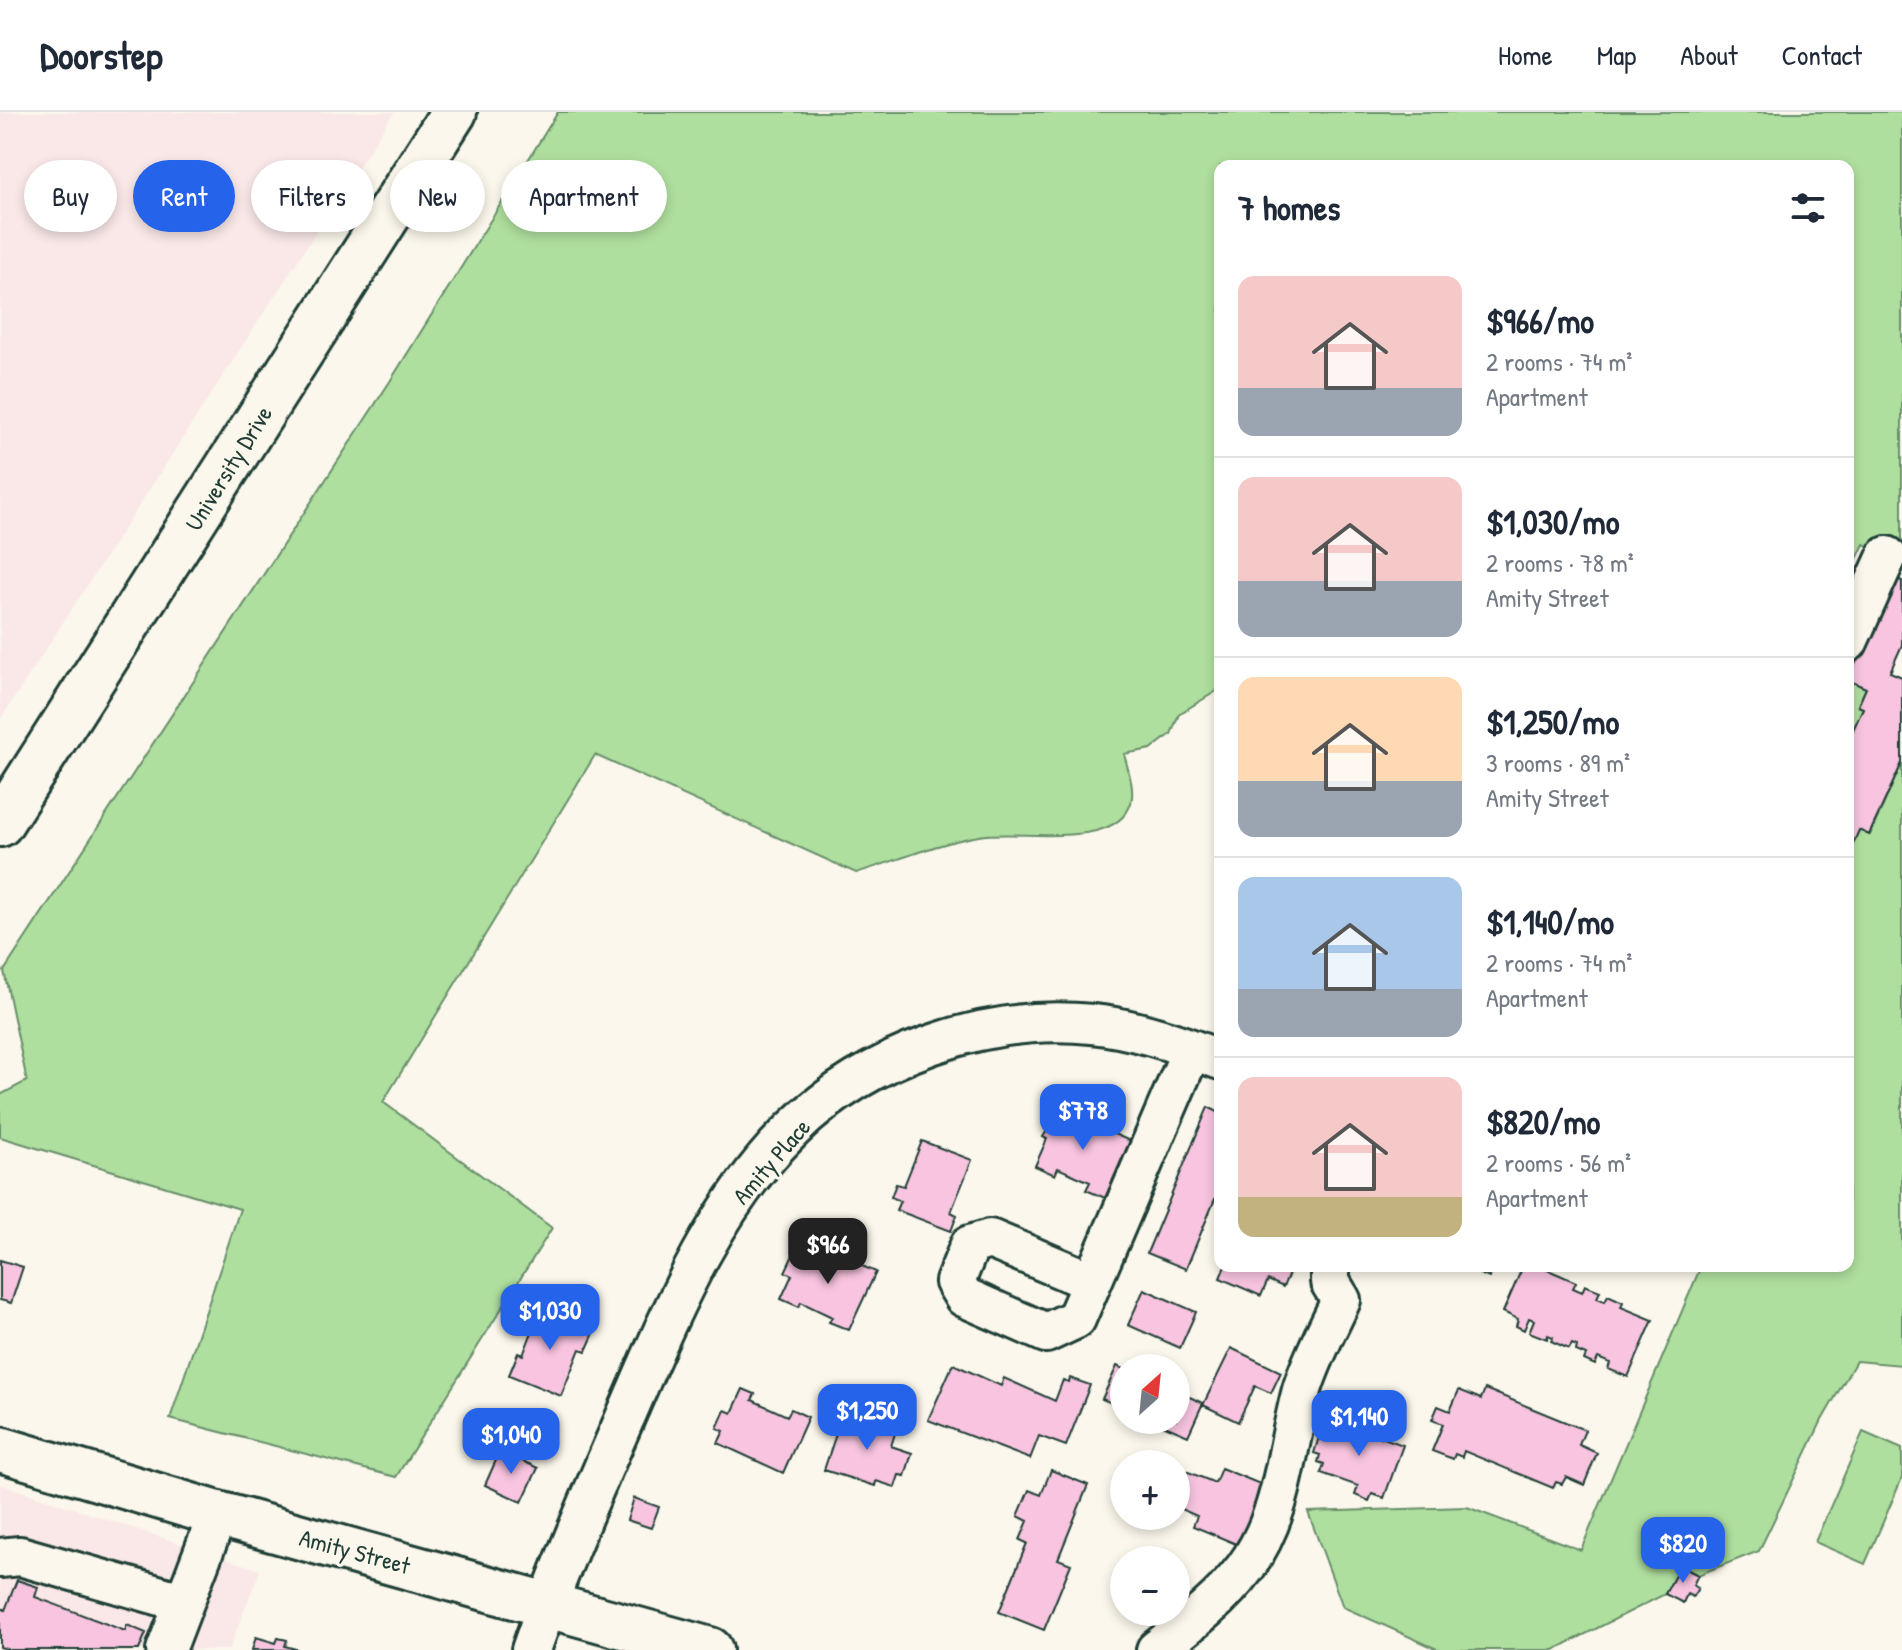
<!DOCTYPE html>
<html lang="en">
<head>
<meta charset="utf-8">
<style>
  body { margin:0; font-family:"Patrick Hand",sans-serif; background:#f6f6f7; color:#1f2937; height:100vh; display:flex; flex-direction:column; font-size:30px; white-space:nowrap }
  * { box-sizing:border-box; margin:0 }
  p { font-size:26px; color:#747a83 }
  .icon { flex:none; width:44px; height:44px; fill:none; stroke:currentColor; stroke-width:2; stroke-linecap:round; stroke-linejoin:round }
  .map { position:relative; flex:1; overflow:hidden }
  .drawer { position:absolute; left:1214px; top:48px; width:640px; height:1112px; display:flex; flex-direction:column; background:#fff; border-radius:16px; box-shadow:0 4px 12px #0003 }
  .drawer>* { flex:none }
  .hud { position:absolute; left:24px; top:48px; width:760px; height:72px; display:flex; gap:16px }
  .needle { width:52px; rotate:27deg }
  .controls { position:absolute; left:1110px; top:1242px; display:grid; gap:16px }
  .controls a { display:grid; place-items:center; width:80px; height:80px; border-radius:50%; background:#fff; box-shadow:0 4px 12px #0003; font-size:40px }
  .price { position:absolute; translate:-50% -68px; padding:0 18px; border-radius:16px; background:#2563eb; color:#fff; font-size:26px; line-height:52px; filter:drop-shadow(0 2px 4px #0008) }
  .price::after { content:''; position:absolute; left:50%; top:48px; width:24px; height:18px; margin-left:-12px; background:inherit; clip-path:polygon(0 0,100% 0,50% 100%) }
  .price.on { background:#222; color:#fff }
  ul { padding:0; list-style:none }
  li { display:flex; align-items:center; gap:24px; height:200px; padding:0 24px }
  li+li { border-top:2px solid #e0e1e3 }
  li span { display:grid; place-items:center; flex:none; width:224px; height:160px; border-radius:16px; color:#555 }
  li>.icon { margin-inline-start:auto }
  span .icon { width:96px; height:96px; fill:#fffc; stroke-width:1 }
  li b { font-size:34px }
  h2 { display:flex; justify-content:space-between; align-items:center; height:96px; padding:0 24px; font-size:34px }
  .chip { padding:0 28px; border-radius:36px; background:#fff; box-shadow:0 4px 12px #0003; font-size:28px; line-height:72px }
  .chip.on { background:#2563eb; color:#fff }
  header { display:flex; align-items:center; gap:48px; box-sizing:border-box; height:112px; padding:0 40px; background:#fff; border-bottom:2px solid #e0e1e3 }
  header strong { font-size:38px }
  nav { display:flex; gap:44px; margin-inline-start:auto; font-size:28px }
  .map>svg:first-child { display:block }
  .built { fill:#fae8e8 }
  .green { fill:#afdf9f; stroke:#678e6a; stroke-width:2 }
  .building { fill:#f8c4e0; stroke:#1f3d34; stroke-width:2 }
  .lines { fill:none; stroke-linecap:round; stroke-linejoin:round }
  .minor-casing { stroke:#1f3d34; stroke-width:44 }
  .major-casing { stroke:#1f3d34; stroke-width:50 }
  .minor { stroke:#fbf7ec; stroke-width:38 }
  .major { stroke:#fbf7ec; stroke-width:44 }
  .labels { text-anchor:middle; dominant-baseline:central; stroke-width:6; stroke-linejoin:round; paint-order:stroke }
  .street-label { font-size:24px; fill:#1f3d34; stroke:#fbf7ec }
</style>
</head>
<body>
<header>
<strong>Doorstep</strong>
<nav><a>Home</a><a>Map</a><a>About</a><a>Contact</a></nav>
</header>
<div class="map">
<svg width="1902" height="1538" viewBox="0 0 1902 1538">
  <rect width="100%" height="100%" fill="#fbf7ec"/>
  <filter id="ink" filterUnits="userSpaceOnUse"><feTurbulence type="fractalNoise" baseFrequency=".0125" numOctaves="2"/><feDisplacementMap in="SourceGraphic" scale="16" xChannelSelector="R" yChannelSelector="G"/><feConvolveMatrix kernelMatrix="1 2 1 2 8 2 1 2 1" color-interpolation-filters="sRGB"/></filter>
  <g filter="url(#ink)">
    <path class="built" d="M0 0H394L0 608Z
      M0 1372 260 1458 229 1538H0Z"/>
    <path class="green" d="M558 0H1902V450L1864 432 1856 449 1848 445V54H1220V577L1179 602 1171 622 1151 637 1124 642C1128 658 1137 681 1129 696 1108 738 1019 717 979 724 938 731 896 749 856 761L595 643 383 990 552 1116 396 1365 170 1307 240 1097 0 1025V983L27 969 4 859 389 271Z
      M1848 568 1866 576 1858 594 1863 596 1848 629Z
      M1902 651V1253L1856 1249 1822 1308 1759 1439 1698 1463 1680 1454 1665 1482 1554 1538H1439L1343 1495 1308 1400 1467 1395 1581 1438 1701 1154H1848V737L1859 718 1870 723Z
      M1863 1320 1902 1337V1366L1865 1452 1815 1430Z"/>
    <path class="building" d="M1894 466 1902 469V533L1890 560 1902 565V651L1869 723 1859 718 1850 739 1848 629 1863 596 1858 594 1866 576 1848 568Z
      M1208 995 1220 1001V1075L1186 1157 1147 1141Z
      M1060 998 1130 1029 1105 1086 1086 1078 1090 1070 1058 1056 1055 1063 1035 1054 1047 1027 1043 1025Z
      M922 1029 972 1048 951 1100 957 1103 951 1119 896 1098 900 1089 891 1085 896 1072 904 1074Z
      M805 1133 851 1155 853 1150 876 1160 849 1218 829 1210 832 1205 801 1190 799 1195 781 1187 792 1163 785 1160 793 1143 799 1146Z
      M0 1148 23 1155 11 1191 0 1188Z
      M1225 1154H1290L1292 1155 1283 1175 1268 1168 1261 1184 1220 1166Z
      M1473 1154H1500L1497 1162 1492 1159 1489 1166 1471 1158Z
      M1523 1154H1539L1576 1170 1573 1176 1582 1180 1585 1173 1600 1179 1597 1186 1605 1189 1608 1183 1623 1190 1621 1195 1653 1208 1628 1265 1608 1257 1610 1251 1598 1246 1595 1253 1584 1248 1586 1243 1576 1239 1577 1234 1572 1232 1569 1237 1551 1229 1553 1225 1548 1223 1547 1227 1529 1220 1534 1208 1529 1206 1524 1218 1516 1214 1518 1207 1503 1200Z
      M1144 1177 1196 1200 1180 1236 1128 1213Z
      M539 1197 594 1221 586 1239 580 1237 561 1284 509 1263 518 1241 523 1243 532 1220 525 1217 532 1200 536 1202Z
      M1231 1236 1281 1260 1271 1281 1255 1274 1238 1310 1203 1293Z
      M953 1252 1001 1274 1004 1266 1055 1289 1063 1268 1069 1270 1070 1266 1090 1273 1066 1334 1039 1324 1030 1347 928 1308Z
      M1117 1254 1124 1257V1296L1102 1287Z
      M743 1277 755 1282 752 1288 787 1304 791 1297 808 1305 783 1361 718 1331 724 1319 717 1316 725 1298 732 1301Z
      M1485 1277 1585 1318 1579 1333 1597 1341 1584 1373 1566 1365 1562 1372 1556 1370 1553 1376 1464 1339 1462 1345 1455 1342 1453 1347 1432 1339 1443 1312 1432 1308 1438 1294 1450 1299 1459 1278 1481 1287Z
      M1176 1279 1203 1291 1188 1324 1151 1308H1176Z
      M844 1298 865 1305 863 1310 876 1314 878 1309 897 1315 891 1334 912 1341 905 1364 899 1363 895 1375 876 1369 875 1374 824 1358Z
      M1338 1302 1353 1307 1351 1314 1403 1333 1384 1386 1372 1382 1369 1389 1355 1383 1358 1374 1321 1361 1324 1352 1318 1350 1320 1343 1314 1341 1319 1325 1328 1329Z
      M500 1339 538 1356 522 1390 485 1373Z
      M1221 1356 1270 1376 1248 1431 1238 1428 1236 1432 1193 1414 1197 1404 1176 1395V1366L1182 1368 1186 1359 1215 1371Z
      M1051 1358 1088 1373 1058 1447 1071 1452 1044 1518 999 1500 1027 1431 1020 1428 1028 1409 1018 1404 1029 1378 1041 1383Z
      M634 1386 659 1395 651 1416 627 1408Z
      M1680 1454 1698 1463 1693 1473 1698 1476 1693 1485 1687 1482 1683 1491 1665 1482Z
      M17 1468 38 1475 35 1485 125 1519 127 1513 146 1521 139 1538H9L0 1535V1495L5 1498Z
      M256 1525 276 1531 278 1526 287 1528 285 1534 299 1538H252Z"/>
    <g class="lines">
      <g class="minor-casing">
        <path id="minor" d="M1848 530 1887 444
          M1092 1170 990 1127 970 1133 955 1170 964 1185 1046 1221 1076 1207 1092 1170 1192 937
          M0 1446 20 1444 182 1490
          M166 1538 218 1402
          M531 1538C558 1460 591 1384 624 1308 668 1207 712 1096 793 1017 868 943 988 901 1092 912 1135 916 1181 932 1220 948
          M1156 1538C1188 1513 1221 1488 1245 1456 1285 1401 1285 1340 1302 1278 1311 1247 1328 1217 1341 1188L1330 1170V1154"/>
      </g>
      <g class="major-casing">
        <path id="major" d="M0 712 454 0
          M0 1337 218 1402 710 1538"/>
      </g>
      <use href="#minor" class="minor"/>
      <use href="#major" class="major"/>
    </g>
  </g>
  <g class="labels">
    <g class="street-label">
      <text transform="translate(228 356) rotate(-58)">University Drive</text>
      <text transform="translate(771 1049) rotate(-49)">Amity Place</text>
      <text transform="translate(355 1439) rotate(15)">Amity Street</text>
    </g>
  </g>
</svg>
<div class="controls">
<a><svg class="needle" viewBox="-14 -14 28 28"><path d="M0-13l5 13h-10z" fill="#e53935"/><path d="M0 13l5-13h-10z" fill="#747a83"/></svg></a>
<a>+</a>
<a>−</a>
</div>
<b class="price" style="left:1083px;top:1040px">$778</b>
<b class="price on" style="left:828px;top:1174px">$966</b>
<b class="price" style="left:550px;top:1240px">$1,030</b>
<b class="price" style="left:867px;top:1340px">$1,250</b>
<b class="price" style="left:1359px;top:1346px">$1,140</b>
<b class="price" style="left:511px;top:1364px">$1,040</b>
<b class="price" style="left:1683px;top:1473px">$820</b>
<div class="hud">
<a class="chip">Buy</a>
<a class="chip on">Rent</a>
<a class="chip">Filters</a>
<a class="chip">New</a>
<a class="chip">Apartment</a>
</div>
<section class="drawer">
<h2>7 homes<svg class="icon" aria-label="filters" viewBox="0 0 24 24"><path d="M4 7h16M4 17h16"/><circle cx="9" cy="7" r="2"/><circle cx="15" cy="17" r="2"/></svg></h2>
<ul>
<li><span style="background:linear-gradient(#f6c9c9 70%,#9aa5b1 0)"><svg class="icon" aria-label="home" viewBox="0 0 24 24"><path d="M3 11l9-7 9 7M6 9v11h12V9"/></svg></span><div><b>$966/mo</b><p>2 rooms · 74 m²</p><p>Apartment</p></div></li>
<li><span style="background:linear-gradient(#f6c9c9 65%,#9aa5b1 0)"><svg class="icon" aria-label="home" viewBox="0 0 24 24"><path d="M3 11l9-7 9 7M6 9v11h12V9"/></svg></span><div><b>$1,030/mo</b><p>2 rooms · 78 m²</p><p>Amity Street</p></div></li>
<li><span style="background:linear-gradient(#ffd9b3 65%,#9aa5b1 0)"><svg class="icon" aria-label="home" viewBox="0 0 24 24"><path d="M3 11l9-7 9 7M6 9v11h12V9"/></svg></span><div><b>$1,250/mo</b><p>3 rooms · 89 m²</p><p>Amity Street</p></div></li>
<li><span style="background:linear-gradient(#a9c7e8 70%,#9aa5b1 0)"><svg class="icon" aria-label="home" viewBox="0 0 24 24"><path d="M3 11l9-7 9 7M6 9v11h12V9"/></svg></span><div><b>$1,140/mo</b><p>2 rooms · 74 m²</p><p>Apartment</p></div></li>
<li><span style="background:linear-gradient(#f6c9c9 75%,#c2b280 0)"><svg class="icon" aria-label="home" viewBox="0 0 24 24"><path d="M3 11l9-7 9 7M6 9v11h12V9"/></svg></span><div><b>$820/mo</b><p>2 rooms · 56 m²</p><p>Apartment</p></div></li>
</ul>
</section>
</div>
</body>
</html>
